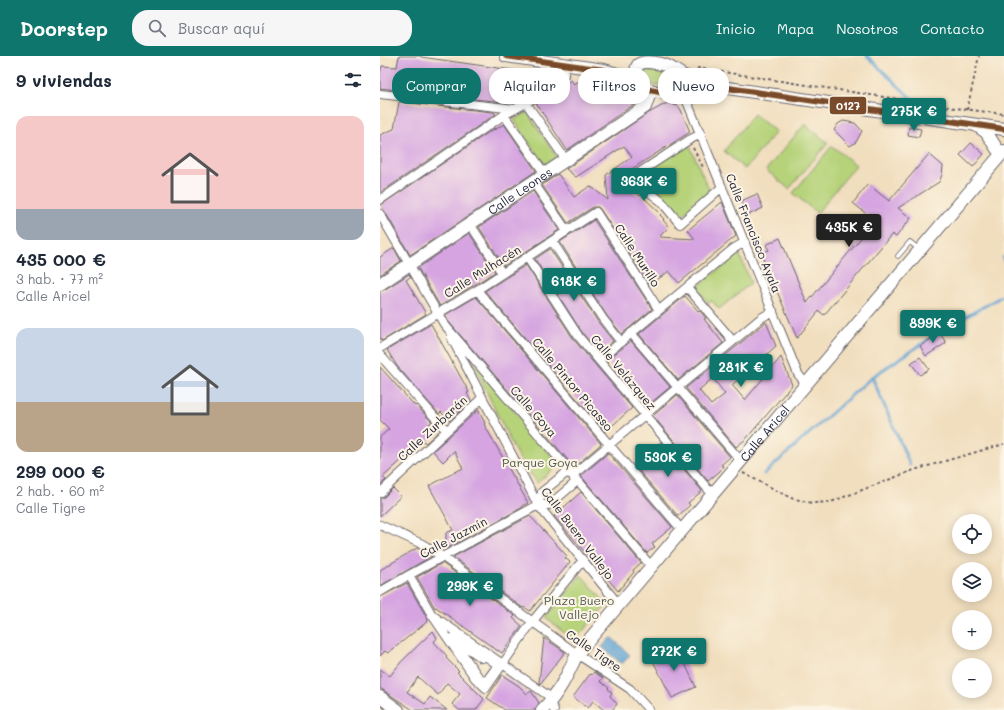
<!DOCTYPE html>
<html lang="es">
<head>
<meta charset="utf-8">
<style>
  body { margin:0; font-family:Mali,sans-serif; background:#f6f6f7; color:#1f2937; height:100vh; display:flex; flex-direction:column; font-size:15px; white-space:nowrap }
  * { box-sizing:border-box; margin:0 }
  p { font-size:13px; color:#747a83 }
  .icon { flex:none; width:22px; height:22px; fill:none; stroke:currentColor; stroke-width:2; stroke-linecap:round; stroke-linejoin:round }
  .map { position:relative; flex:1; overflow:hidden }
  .side { display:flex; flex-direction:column; background:#fff; width:380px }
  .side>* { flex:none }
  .banner { position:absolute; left:12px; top:12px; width:380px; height:36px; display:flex; gap:8px }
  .fabs { position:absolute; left:572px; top:458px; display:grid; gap:8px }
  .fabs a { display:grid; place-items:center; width:40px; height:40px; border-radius:50%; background:#fff; box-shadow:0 2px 10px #0003; font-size:20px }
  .price { position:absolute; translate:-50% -34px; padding:0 9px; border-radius:4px; background:#0f766e; color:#fff; font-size:13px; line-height:26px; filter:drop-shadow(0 1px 2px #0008) }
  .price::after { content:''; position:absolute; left:50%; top:24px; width:12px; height:9px; margin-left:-6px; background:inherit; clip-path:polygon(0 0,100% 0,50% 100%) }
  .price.on { background:#222; color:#fff }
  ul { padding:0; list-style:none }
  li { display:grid; align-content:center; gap:8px; height:212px; padding:0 16px }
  li span { display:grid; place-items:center; height:124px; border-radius:12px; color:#555 }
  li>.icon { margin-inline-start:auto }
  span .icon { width:72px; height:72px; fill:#fffc; stroke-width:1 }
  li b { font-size:17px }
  h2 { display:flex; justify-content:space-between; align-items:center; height:48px; padding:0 16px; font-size:17px }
  .chip { padding:0 14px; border-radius:16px; background:#fff; box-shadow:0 2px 10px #0003; font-size:14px; line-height:36px }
  .chip.on { background:#0f766e; color:#fff }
  header { display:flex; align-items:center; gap:24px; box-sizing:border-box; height:56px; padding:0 20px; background:#0f766e; color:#fff }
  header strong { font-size:19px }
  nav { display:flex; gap:22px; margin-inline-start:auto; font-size:14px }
  .search { width:280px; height:36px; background:#f6f6f7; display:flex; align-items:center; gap:10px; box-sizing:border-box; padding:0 14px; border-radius:16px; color:#747a83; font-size:15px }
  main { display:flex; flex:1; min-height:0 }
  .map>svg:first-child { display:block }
  .green { fill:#b6d37a; stroke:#6c7a5a }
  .water { fill:#5da1d2; stroke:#406286 }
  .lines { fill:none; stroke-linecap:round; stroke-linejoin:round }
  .stream { stroke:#5da1d2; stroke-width:3 }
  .building { fill:#d5a4e1; fill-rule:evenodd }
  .lane-casing { stroke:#6a6469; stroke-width:5.5 }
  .street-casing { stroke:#6a6469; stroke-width:10 }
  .secondary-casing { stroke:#6a6469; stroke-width:14 }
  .path { stroke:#6a6469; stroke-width:2; stroke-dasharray:3 3; stroke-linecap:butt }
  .lane { stroke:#fff; stroke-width:4 }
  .street { stroke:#fff; stroke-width:8 }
  .secondary { stroke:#fff; stroke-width:12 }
  .bus-1-casing { stroke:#fcf5e5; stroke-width:9 }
  .bus-1 { stroke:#7a4b2a; stroke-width:6 }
  .labels { text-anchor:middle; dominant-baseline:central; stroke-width:4; stroke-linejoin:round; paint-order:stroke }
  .street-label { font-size:12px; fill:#22223b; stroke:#fcf5e5 }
  .park-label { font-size:12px; fill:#4e574e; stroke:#fcf5e5 }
  .line-badge { stroke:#fcf5e5; stroke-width:1.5 }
  .badge-label { font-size:11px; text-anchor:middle; font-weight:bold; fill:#fff }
</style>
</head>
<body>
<header>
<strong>Doorstep</strong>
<div class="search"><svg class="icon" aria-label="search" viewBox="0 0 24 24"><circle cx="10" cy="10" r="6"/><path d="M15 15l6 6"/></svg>Buscar aquí</div>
<nav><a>Inicio</a><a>Mapa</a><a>Nosotros</a><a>Contacto</a></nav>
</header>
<main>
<section class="side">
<h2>9 viviendas<svg class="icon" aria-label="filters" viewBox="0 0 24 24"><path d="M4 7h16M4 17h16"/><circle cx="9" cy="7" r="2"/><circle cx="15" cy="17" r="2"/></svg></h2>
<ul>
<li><span style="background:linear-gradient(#f6c9c9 75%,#9aa5b1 0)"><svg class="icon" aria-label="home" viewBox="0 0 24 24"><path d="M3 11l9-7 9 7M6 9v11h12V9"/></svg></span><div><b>435 000 €</b><p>3 hab. · 77 m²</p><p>Calle Aricel</p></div></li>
<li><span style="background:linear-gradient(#c9d6e8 60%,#b9a48a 0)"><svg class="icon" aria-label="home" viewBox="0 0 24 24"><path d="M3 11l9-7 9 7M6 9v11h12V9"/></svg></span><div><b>299 000 €</b><p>2 hab. · 60 m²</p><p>Calle Tigre</p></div></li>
</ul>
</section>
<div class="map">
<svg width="624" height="654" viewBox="0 0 624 654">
  <rect width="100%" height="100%" fill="#fcf5e5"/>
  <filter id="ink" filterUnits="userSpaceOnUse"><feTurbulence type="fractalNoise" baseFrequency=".025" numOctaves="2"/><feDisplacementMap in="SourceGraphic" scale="8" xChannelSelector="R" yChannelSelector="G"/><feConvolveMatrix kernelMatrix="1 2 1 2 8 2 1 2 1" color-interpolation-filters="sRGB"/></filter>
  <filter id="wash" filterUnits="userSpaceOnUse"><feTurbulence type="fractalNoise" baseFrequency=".012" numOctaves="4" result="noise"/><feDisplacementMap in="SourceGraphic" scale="16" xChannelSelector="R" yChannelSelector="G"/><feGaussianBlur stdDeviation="0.9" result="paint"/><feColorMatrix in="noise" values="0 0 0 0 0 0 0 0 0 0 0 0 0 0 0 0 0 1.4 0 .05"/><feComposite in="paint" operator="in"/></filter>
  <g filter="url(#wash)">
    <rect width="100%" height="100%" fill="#f1debe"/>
    <path class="green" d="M267 12 281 15 284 21 282 27 277 30 264 27C262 20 262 17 267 12Z
      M147 56 177 101 164 109 134 64Z
      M374 58 396 76 365 113 344 95Z
      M425 68 448 87 409 133 386 114Z
      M305 88 310 90 329 134 326 140 303 159 260 119Z
      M452 90 476 109 437 157 413 137Z
      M359 197 371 227 339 253 332 245 328 247 316 232Z
      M91 303 179 408 157 427 136 397Z
      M201 519 227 548 194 585 166 562Z"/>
    <path class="water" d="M231 581 250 599 242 608 222 591Z"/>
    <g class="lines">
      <path class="stream" d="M487 0 532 43
        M624 201 623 202 624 205
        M492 321 530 409
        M384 418 492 321 561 275 624 239"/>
    </g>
    <g id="blocks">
      <path class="building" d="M19 0H41V1L174 20V22L135 47 82 42 80 32 60 29 59 39 0 32V17L2 10 17 11Z
        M191 24 194 28 199 25 206 26 209 30 214 27 221 28 224 32 229 29 236 30 239 34 243 31H251L259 45 187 94 156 47Z
        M19 46 113 56 116 58 0 137V79L14 73Z
        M287 47 298 50 301 54 310 76 239 121 256 138 257 137 260 140 261 139 281 158 280 159 284 163 283 164 289 171 279 181 315 183 308 174 342 146 356 180 299 227 289 215 270 229 220 153 218 151H213L188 167 162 129 178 118 194 141 210 130 228 144 226 119 252 101 244 90 196 121 186 113 267 58Z
        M463 65 475 67 482 75 476 86 470 90 454 74 458 68Z
        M124 68 156 115 30 199 1 149 115 72 114 74Z
        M529 71 541 73 539 81 528 79Z
        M591 87 604 98 593 111 580 99Z
        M549 98 563 110 562 119 559 126 518 152 531 162 516 181 512 178 444 259 439 255 417 282 381 198 389 194 386 189 400 182 427 247 495 165 473 147 488 128 509 145Z
        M153 135 179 174 124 210 99 171Z
        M377 138 383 152 368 159 361 145Z
        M214 164 272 253 242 278 227 260 180 186Z
        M89 177 115 216 60 250 38 212Z
        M14 192 21 205 0 219V201Z
        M170 193 218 266 233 285 219 297 203 278 155 203Z
        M146 209 194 284 252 352 225 376 105 235Z
        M29 218 32 223 30 221 26 224 46 258 2 285 0 282V235L4 234Z
        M305 240 319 256 320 255 326 262 324 263 343 287 298 324 259 278Z
        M96 241 221 388 194 411 68 265 65 259Z
        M386 266 396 290 352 329 365 344 401 301 412 329 366 383 356 391 306 332ZM333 322 345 338 331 349 319 334Z
        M51 268 89 336 87 337 91 345 70 365 61 356 59 358 17 310 7 294Z
        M560 277 566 287 546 300 540 290Z
        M251 285 290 331 266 351 226 305Z
        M540 301 549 313 540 319 531 307Z
        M0 311 35 350 36 349 52 366 49 368 57 377 46 387 43 385 3 421 6 424 0 429V381L9 373 0 364Z
        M297 339 350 401 341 409 343 410 340 415 328 425 273 360Z
        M98 354 105 367 104 368 148 447 142 450 143 451 66 493V477L73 474 49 430 83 412 74 395 63 406 53 395Z
        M281 386 322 435 308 447 310 449 298 460 254 409Z
        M228 397 292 471 272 488 275 491 267 497 201 420Z
        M13 432 21 440 0 460V442L4 441Z
        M201 436 261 507 253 514 254 516 238 535 174 460Z
        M150 460 187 500 185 502 190 506 150 555 144 551 143 552 73 501Z
        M37 492 52 500 0 530V514Z
        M62 507 135 560 133 562 142 570 122 597 118 594V595L56 551 55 552 37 521Z
        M27 527 47 562 48 565 8 597 5 595 0 600V541Z
        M53 575 57 582 54 586 67 600 66 602 79 615 77 616 104 643 96 654H79L72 648 80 638 67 627 58 639 38 621 27 636 45 648 50 641 67 654H33L0 632V613L10 620 21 606Z
        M164 582 185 596 160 628 159 626Z
        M296 589 316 631 292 642 271 601Z
        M214 616 223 622 220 625 229 632 228 633 232 636 230 640 237 648 232 654H224L213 645 208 652 193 641 210 618 212 619Z
        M122 619 139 630 147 638 151 635 159 647 155 654H125L107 642Z"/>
    </g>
  </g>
  <g filter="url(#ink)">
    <use href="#blocks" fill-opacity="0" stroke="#6a6469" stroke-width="1"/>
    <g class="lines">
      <g class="lane-casing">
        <path id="lane" d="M518 200 530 186 540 194"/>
      </g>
      <g class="street-casing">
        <path id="street" d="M299 35 306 43 418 318 426 328
          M0 38 135 53
          M146 47 186 104
          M124 59 165 118
          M321 78 309 84 251 122 281 145 300 168 342 131
          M153 126 187 175
          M0 144 124 59 146 47 178 26 184 19 185 8
          M0 158 64 268 271 510
          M90 168 122 217
          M172 185 223 263 241 286
          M147 201 199 281 332 438
          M307 231 353 285
          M97 234 302 474
          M251 277 361 405
          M71 281 158 449 239 549
          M0 292 97 234 216 156 279 254
          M0 299 66 374
          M219 304 353 193 365 186
          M186 417 193 419 195 427 169 449H158L162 436Z
          M193 419 381 262 393 255
          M0 437 102 342
          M0 469 42 488 63 501 197 598 250 633 269 654
          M29 519 52 559 173 643
          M0 536 29 519 158 449
          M52 559 95 622 106 632 152 566 203 504
          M72 582 102 602 104 599 118 609 107 624 103 625 97 619Z
          M173 652 174 654"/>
      </g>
      <g class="secondary-casing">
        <g id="secondary">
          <path d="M126 0 224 14 256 24"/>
          <path d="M341 31 329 34 301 33C294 40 274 36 265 33 261 32 258 28 256 24 256 20 255 13 258 9 264 3 285 8 291 12 295 14 298 17 302 19 314 25 328 26 341 31L624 73"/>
          <path d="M596 69 606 76 617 93"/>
          <path id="s1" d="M0 228 265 51 271 34"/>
          <path d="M0 641 18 654"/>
          <path id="s2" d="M162 654C178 639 188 618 197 598L624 95"/>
        </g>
      </g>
      <path class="path" d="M317 12 575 52 624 58
        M587 54 599 0
        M313 92 324 113
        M363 417 411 442 432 447 451 446 534 414 624 388"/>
      <use href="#lane" class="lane"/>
      <use href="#street" class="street"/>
      <use href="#secondary" class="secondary"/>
      <g class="bus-1-casing">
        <path id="bus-1" d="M126 0 224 14 256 24 259 29 264 33 291 38 301 33 329 34 341 31 624 73"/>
      </g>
      <use href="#bus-1" class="bus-1"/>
    </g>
  </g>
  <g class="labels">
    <g class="street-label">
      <text stroke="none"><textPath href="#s1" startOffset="168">Calle Leones</textPath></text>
      <text transform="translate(374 177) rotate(68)">Calle Francisco Ayala</text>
      <text transform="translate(258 199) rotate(57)">Calle Murillo</text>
      <text transform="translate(102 215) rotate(-32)">Calle Mulhacén</text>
      <text transform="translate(244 316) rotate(50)">Calle Velázquez</text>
      <text transform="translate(193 328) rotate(50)">Calle Pintor Picasso</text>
      <text transform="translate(154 355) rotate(49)">Calle Goya</text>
      <text transform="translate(52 372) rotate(-43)">Calle Zurbarán</text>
      <text stroke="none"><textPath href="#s2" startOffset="356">Calle Aricel</textPath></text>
      <text transform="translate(198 477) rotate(53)">Calle Buero Vallejo</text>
      <text transform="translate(73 481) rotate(-28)">Calle Jazmín</text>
      <text transform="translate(214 594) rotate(34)">Calle Tigre</text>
    </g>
    <g class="park-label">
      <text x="160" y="406">Parque Goya</text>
      <text x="199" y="544">Plaza Buero<tspan x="199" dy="14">Vallejo</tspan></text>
    </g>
  </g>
  <rect class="line-badge" x="449" y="40" width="38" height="19" rx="4" fill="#7a4b2a"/>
  <g class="badge-label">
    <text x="468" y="54">0127</text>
  </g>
</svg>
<div class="fabs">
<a><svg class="icon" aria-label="locate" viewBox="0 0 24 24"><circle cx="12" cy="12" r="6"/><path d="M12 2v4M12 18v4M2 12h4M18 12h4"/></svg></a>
<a><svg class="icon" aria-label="layers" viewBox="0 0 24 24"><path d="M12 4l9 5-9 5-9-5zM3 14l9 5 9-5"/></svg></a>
<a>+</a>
<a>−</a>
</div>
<b class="price" style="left:534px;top:76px">275K €</b>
<b class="price" style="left:264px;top:146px">363K €</b>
<b class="price on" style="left:469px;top:192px">435K €</b>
<b class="price" style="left:194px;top:246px">618K €</b>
<b class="price" style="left:553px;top:288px">899K €</b>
<b class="price" style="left:361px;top:332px">281K €</b>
<b class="price" style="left:288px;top:422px">530K €</b>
<b class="price" style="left:90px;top:551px">299K €</b>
<b class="price" style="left:294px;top:616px">272K €</b>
<div class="banner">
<a class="chip on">Comprar</a>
<a class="chip">Alquilar</a>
<a class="chip">Filtros</a>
<a class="chip">Nuevo</a>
</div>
</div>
</main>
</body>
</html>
